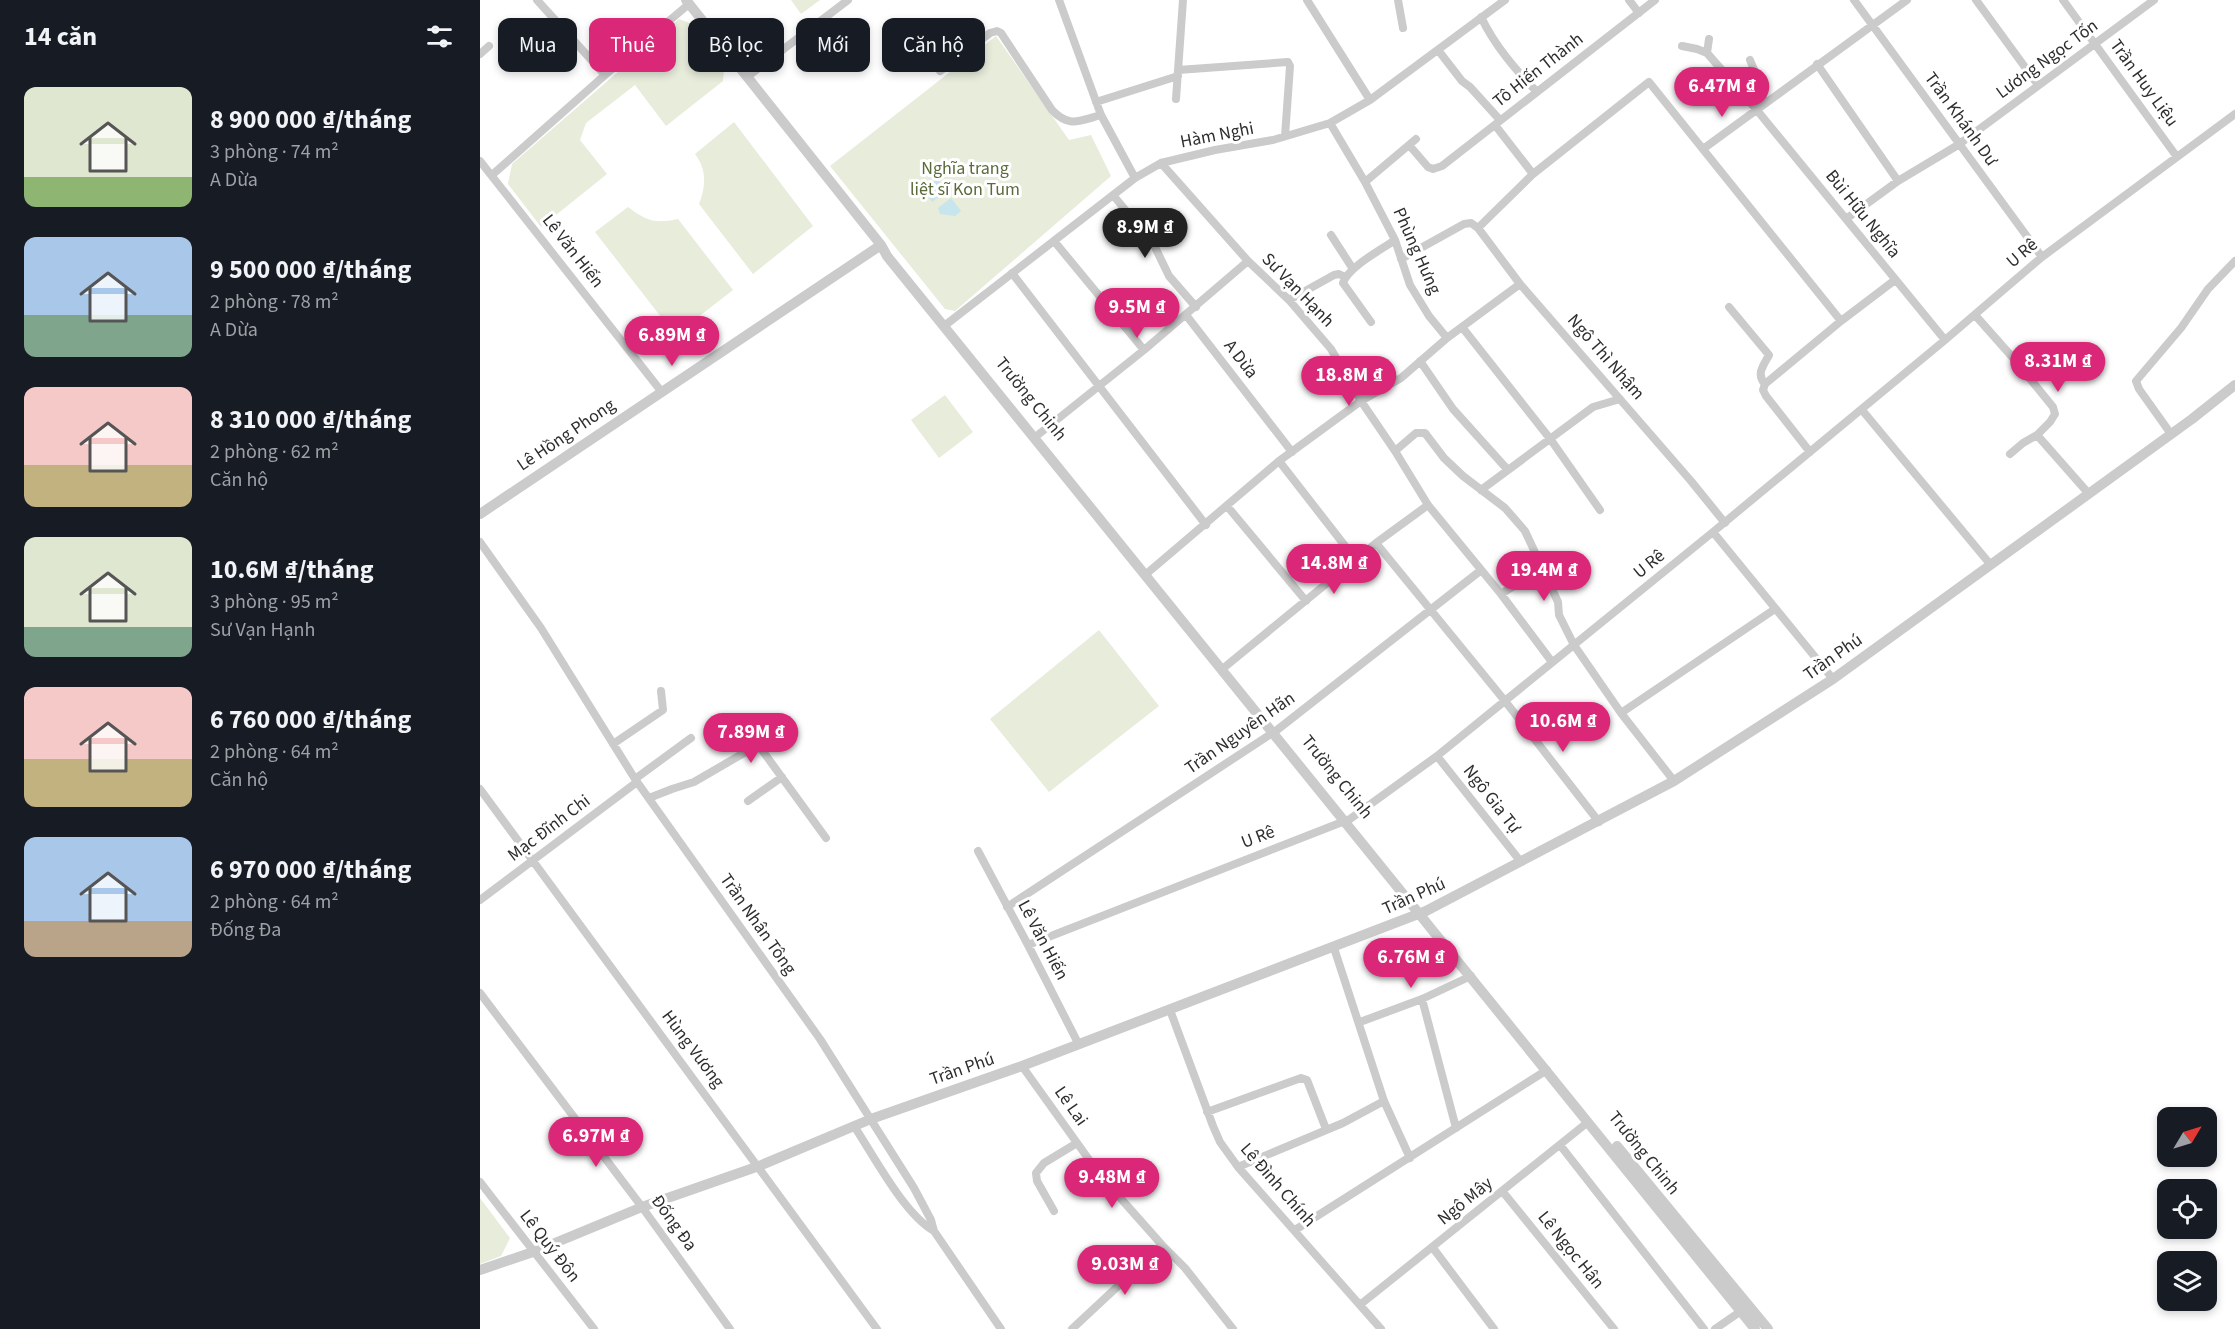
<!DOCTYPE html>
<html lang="vi">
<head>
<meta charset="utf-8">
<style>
  body { margin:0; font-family:"Source Sans 3",sans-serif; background:#20242c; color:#f1f3f6; height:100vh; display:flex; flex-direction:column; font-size:22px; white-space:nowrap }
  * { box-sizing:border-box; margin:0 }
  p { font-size:20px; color:#9ea1a6 }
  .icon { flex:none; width:33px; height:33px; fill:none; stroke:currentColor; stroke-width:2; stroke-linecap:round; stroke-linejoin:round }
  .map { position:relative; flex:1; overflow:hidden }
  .panel { display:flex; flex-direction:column; background:#171b24; width:480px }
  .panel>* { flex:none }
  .top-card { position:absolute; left:18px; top:18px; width:570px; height:54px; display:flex; gap:12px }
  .needle { width:39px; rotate:52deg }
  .controls { position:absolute; left:1677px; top:1107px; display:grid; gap:12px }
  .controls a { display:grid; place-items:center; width:60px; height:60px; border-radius:12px; background:#171b24; box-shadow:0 3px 9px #0003; font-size:30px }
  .price { position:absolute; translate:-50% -51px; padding:0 14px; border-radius:21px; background:#db2777; color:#fff; font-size:20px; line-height:39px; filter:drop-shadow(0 2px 3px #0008) }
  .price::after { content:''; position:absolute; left:50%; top:36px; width:18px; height:14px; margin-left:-9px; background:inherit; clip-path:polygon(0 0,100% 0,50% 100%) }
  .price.current { background:#222; color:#fff }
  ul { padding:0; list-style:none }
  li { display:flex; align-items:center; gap:18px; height:150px; padding:0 24px }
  li span { display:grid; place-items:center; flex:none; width:168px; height:120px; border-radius:12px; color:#555 }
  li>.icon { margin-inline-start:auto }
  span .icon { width:72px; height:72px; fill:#fffc; stroke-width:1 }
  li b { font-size:26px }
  h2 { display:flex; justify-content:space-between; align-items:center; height:72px; padding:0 24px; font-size:26px }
  .pill { padding:0 21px; border-radius:12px; background:#171b24; box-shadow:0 3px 9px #0003; font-size:21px; line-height:54px }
  .pill.current { background:#db2777; color:#fff }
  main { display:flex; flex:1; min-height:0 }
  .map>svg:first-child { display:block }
  .green { fill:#e7ecdb }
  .water { fill:#c6e5ed }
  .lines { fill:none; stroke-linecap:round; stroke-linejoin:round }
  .minor { stroke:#cbcbcb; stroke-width:8 }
  .tertiary { stroke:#cbcbcb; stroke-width:10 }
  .labels { text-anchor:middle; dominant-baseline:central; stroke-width:6; stroke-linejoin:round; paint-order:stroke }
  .street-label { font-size:18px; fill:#2e2e2e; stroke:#fff }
  .park-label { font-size:18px; fill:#5a6b39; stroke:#fff }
</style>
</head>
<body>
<main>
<section class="panel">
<h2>14 căn<svg class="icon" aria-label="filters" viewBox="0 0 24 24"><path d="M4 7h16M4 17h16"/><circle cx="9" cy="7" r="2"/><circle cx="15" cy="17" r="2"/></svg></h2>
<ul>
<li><span style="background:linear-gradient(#dfe7d0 75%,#8fb573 0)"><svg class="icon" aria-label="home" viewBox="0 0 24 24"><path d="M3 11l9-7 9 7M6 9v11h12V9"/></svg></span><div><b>8 900 000 ₫/tháng</b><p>3 phòng · 74 m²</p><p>A Dừa</p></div></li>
<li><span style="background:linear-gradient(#a9c7e8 65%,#7fa58c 0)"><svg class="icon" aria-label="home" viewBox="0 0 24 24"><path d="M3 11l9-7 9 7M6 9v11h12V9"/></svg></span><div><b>9 500 000 ₫/tháng</b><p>2 phòng · 78 m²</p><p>A Dừa</p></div></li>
<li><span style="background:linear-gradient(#f6c9c9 65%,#c2b280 0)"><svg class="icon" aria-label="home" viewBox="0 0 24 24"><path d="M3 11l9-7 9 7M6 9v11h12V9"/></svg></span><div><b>8 310 000 ₫/tháng</b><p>2 phòng · 62 m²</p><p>Căn hộ</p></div></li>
<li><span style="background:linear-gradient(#dfe7d0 75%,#7fa58c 0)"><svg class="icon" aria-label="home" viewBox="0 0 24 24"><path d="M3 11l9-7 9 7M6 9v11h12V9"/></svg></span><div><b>10.6M ₫/tháng</b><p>3 phòng · 95 m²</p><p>Sư Vạn Hạnh</p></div></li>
<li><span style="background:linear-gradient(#f6c9c9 60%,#c2b280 0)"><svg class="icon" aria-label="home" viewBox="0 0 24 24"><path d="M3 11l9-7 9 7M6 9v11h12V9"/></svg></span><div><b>6 760 000 ₫/tháng</b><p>2 phòng · 64 m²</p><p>Căn hộ</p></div></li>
<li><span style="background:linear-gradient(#a9c7e8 70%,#b9a48a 0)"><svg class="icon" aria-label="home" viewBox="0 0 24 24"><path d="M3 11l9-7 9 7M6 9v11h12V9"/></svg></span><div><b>6 970 000 ₫/tháng</b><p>2 phòng · 64 m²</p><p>Đống Đa</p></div></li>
</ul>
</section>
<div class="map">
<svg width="1755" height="1329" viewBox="0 0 1755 1329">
  <rect width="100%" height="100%" fill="#fff"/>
  <path class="green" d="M311 0H340L321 14Z
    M199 19 220 27 245 59 243 81 186 126 155 85 106 123 100 140 127 174 61 227 28 184 32 164Z
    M516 36 589 140 611 135 631 176 475 311 465 309 350 166Z
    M254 122 333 226 273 274 219 204C226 186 227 170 215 154Z
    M148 207C167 221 174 224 198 219L253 290 195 335 115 232Z
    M465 395 493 432 459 458 431 420Z
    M619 630 679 706 569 792 510 719Z
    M0 1198 30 1238 21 1256 0 1264Z"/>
  <path class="water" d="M457 179 466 191 452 202 448 195 451 183Z
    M471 198 481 211 475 216 460 214 458 208Z"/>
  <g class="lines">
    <path class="minor" d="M57 0 125 75
      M579 0 621 115 655 178
      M827 0 890 100
      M918 0 923 28
      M1149 0 1159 13
      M1374 0 1562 257
      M1496 0 1558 85
      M1583 0 1697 157
      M1001 17C1015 46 1035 69 1057 92
      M1202 46 1217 49 1227 53 1276 109 1465 340
      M958 50 982 81 990 87 1020 120
      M1227 53 1229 39
      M0 54 9 46
      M1270 60 1278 79 1284 103
      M1337 64 1418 181
      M698 70 808 62 810 66 805 136
      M460 71 510 33 517 31 521 33 572 110C589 128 599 121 621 115
      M267 77 368 0
      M696 99 703 0
      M616 102 698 76
      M929 145 948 167 953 169 962 166 1175 0
      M1223 149 1427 0
      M0 161 181 391
      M681 163 768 261 809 300 851 349 881 401 915 451 948 505 1021 594 1062 568
      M1053 174 1169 82 1361 321
      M12 175 125 75 209 4
      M885 182 936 139
      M633 195 674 245 689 276 716 307
      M1366 219 1418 181 1478 145 1674 0
      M998 228 1053 174 1015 125
      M851 235 873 269
      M574 241 664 350
      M921 259 984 224 991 223 998 228 1040 284
      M532 273 726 525
      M809 300 854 275 859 274 865 277
      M1249 307 1289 355C1283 366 1276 374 1285 384
      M706 315 812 452
      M1495 315 1534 359 1573 407 1575 414 1570 422 1557 435 1609 494
      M891 322 863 283C868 267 901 250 915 240
      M468 323 655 178 681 163 735 150 793 140 850 123 890 100 1025 0
      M982 327 1071 440 1120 510
      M967 338 1040 284 1211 481 1245 523
      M940 361 973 409 1027 469
      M1382 410 1510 564
      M559 434 664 350 768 261
      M1691 434 1659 389 1656 381 1701 328 1728 289 1755 261
      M915 451 936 433H945L964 458 983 476 1025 508 1045 531 1078 602 1079 615 1094 645 1141 713 1194 781
      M1330 452 1286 396 1283 390 1285 384 1361 321 1415 280
      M1530 454 1543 443 1557 435
      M799 461 876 560
      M1001 490 1113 407 1140 399
      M747 506 826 601
      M1233 532 1353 679
      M0 542 61 628 155 779 340 1039 434 1188 451 1220 454 1231 521 1329
      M896 543 1025 701 1119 822
      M665 575 799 461 881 401 921 378 967 338 949 316 930 285 915 240 885 182 850 123
      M1021 594 1072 662
      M746 666 896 543 948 505
      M1141 713 1295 609
      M133 744 183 710 181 691
      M957 756 1041 862
      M155 779 211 738
      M0 789 397 1329
      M169 798 192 789 214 782 276 746 282 750 346 838
      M268 801 302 777
      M498 851 548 945 599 1045
      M0 900 157 782
      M527 907 797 730 1000 571
      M548 945 870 819 957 756 1233 532 1465 340 1562 257 1755 114
      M854 948 904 1101 930 1158
      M0 993 162 1207 250 1329
      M942 999 976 1128
      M690 1010 733 1126 740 1142 758 1167 901 1329
      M880 1022 942 999 991 976
      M542 1066 620 1175 682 1245 705 1268 753 1329
      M727 1112 821 1078 827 1080 846 1129
      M374 1126C394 1156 424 1214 454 1231
      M1080 1145 1224 1329
      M758 1167 863 1123 904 1101
      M0 1182 114 1329
      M1023 1192 1134 1329
      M574 1211 557 1181 556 1173 564 1163 597 1143
      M815 1230 1067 1070
      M953 1248 1014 1329
      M881 1304 1108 1122
      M592 1329 682 1245
      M1235 1329 1264 1309"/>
    <path class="tertiary" d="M206 0 401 245 407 256 1275 1329
      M0 514 401 245
      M1137 1146 1288 1329
      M0 1270 53 1252 162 1207 279 1166 391 1119 542 1066 946 911 1194 781 1353 679 1712 419 1755 385"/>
  </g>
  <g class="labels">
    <g class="street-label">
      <text transform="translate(1567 59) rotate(-36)">Lương Ngọc Tốn</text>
      <text transform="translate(1058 70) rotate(-38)">Tô Hiến Thành</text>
      <text transform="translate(1664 83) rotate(54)">Trần Huy Liệu</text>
      <text transform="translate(1481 119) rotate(54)">Trần Khánh Dư</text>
      <text transform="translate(737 135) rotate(-11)">Hàm Nghi</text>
      <text transform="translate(1383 214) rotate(51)">Bùi Hữu Nghĩa</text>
      <text transform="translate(93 251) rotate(52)">Lê Văn Hiến</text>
      <text transform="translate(937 251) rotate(66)">Phùng Hưng</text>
      <text transform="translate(1542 253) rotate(-40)">U Rê</text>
      <text transform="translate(818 290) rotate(46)">Sư Vạn Hạnh</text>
      <text transform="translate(1126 357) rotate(49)">Ngô Thì Nhậm</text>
      <text transform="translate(761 359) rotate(52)">A Dừa</text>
      <text transform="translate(551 399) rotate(51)">Trường Chinh</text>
      <text transform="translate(86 435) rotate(-34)">Lê Hồng Phong</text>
      <text transform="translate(1169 564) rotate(-39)">U Rê</text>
      <text transform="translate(1353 657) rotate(-35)">Trần Phú</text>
      <text transform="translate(760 733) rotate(-35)">Trần Nguyên Hãn</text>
      <text transform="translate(857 777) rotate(51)">Trường Chinh</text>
      <text transform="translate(1012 799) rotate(52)">Ngô Gia Tự</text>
      <text transform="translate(69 828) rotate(-37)">Mạc Đĩnh Chi</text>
      <text transform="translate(778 837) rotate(-21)">U Rê</text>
      <text transform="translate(934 896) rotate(-24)">Trần Phú</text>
      <text transform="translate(278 924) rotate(55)">Trần Nhân Tông</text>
      <text transform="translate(563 940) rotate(62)">Lê Văn Hiến</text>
      <text transform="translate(213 1049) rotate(53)">Hùng Vương</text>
      <text transform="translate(482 1069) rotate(-19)">Trần Phú</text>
      <text transform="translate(591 1106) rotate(55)">Lê Lai</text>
      <text transform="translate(1164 1153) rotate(51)">Trường Chinh</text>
      <text transform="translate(798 1185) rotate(49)">Lê Đình Chính</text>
      <text transform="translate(985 1201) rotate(-39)">Ngô Mây</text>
      <text transform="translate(194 1223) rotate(54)">Đống Đa</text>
      <text transform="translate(70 1246) rotate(52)">Lê Quý Đôn</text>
      <text transform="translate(1091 1250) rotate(51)">Lê Ngọc Hân</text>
    </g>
    <g class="park-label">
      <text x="485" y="168">Nghĩa trang<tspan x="485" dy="21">liệt sĩ Kon Tum</tspan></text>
    </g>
  </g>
</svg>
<div class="controls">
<a><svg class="needle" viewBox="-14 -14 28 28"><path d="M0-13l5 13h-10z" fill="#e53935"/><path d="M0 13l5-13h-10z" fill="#9ea1a6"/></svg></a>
<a><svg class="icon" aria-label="locate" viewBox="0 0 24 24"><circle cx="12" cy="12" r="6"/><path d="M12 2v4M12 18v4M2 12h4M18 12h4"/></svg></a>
<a><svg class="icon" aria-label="layers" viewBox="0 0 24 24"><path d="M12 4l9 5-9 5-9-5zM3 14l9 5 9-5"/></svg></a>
</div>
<b class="price" style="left:1242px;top:118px">6.47M ₫</b>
<b class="price current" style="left:665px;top:259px">8.9M ₫</b>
<b class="price" style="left:657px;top:339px">9.5M ₫</b>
<b class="price" style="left:192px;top:367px">6.89M ₫</b>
<b class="price" style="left:1578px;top:393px">8.31M ₫</b>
<b class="price" style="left:869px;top:407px">18.8M ₫</b>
<b class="price" style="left:854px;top:595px">14.8M ₫</b>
<b class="price" style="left:1064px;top:602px">19.4M ₫</b>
<b class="price" style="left:1083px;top:753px">10.6M ₫</b>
<b class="price" style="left:271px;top:764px">7.89M ₫</b>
<b class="price" style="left:931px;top:989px">6.76M ₫</b>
<b class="price" style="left:116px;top:1168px">6.97M ₫</b>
<b class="price" style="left:632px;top:1209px">9.48M ₫</b>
<b class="price" style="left:645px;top:1296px">9.03M ₫</b>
<div class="top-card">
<a class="pill">Mua</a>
<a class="pill current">Thuê</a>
<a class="pill">Bộ lọc</a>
<a class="pill">Mới</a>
<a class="pill">Căn hộ</a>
</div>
</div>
</main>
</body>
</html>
